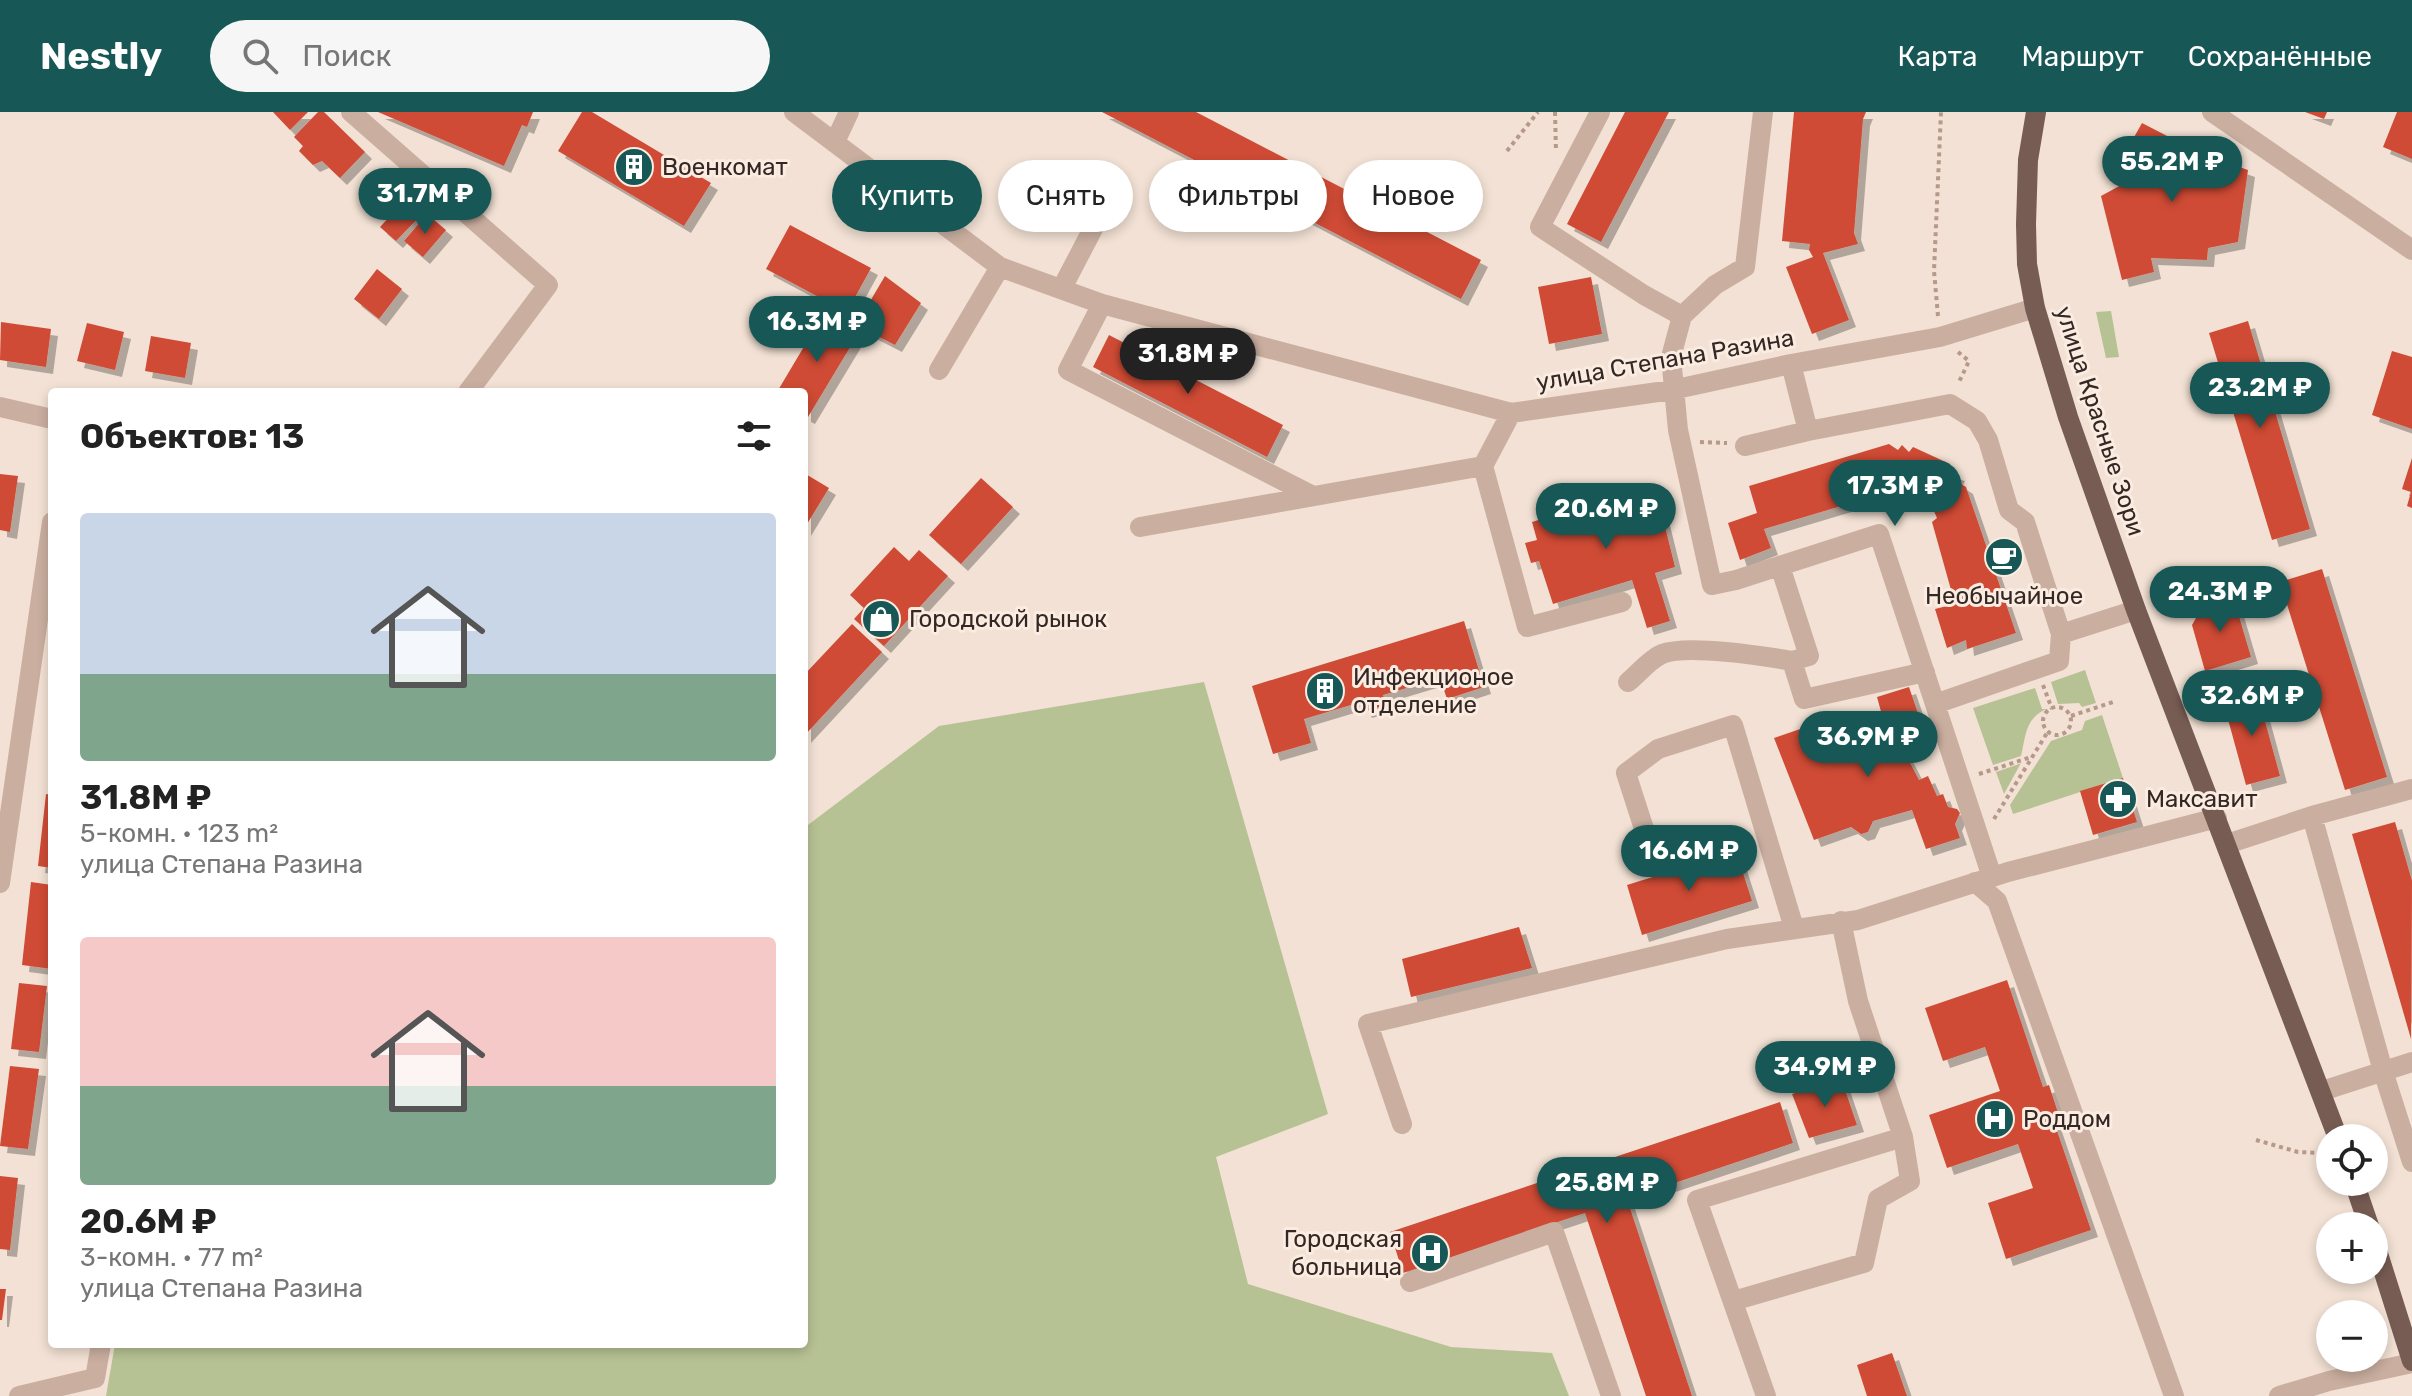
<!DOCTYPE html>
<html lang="ru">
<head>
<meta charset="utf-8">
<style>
  body { margin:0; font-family:Rubik,sans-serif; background:#f6f6f6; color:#222; height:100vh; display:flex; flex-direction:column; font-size:30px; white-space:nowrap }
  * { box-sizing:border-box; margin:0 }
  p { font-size:26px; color:#767676 }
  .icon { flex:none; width:44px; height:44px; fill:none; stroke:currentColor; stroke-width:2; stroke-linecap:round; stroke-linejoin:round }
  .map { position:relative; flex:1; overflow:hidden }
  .details { position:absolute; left:48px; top:276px; width:760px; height:960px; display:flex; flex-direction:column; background:#fff; border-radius:8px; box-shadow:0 4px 12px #0003 }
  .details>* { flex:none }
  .guide { position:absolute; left:832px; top:48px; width:760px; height:72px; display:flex; gap:16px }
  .buttons { position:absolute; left:2316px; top:1012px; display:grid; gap:16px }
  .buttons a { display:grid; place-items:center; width:72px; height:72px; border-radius:50%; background:#fff; box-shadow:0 4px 12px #0003; font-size:40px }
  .price { position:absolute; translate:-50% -68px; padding:0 18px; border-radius:28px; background:#175755; color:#fff; font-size:26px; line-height:52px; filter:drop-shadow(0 2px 4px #0008) }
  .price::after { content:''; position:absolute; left:50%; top:48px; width:24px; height:18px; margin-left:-12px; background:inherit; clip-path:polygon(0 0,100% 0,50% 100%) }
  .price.selected { background:#222; color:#fff }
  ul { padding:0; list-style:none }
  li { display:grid; align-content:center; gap:16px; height:424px; padding:0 32px }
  li span { display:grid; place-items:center; height:248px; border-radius:8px; color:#555 }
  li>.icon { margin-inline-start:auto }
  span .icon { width:144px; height:144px; fill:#fffc; stroke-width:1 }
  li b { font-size:34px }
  h2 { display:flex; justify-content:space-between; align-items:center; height:96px; padding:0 32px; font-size:34px }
  .pill { padding:0 28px; border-radius:36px; background:#fff; box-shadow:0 4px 12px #0003; font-size:28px; line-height:72px }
  .pill.selected { background:#175755; color:#fff }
  header { display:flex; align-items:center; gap:48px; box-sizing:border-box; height:112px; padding:0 40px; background:#175755; color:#fff }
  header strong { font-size:38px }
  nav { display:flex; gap:44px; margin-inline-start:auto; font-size:28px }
  .search { width:560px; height:72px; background:#f6f6f6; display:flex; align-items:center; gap:20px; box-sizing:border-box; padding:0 28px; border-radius:44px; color:#767676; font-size:30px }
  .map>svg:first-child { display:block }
  .green { fill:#b7c294 }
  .building { fill:#cf4b35; filter:url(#shadow) }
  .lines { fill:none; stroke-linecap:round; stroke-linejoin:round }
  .path { stroke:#b6998a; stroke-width:4; stroke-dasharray:4 4; stroke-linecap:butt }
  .minor { stroke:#caafa0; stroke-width:20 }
  .major { stroke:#775c53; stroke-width:20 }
  .labels { text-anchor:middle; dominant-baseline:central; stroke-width:6; stroke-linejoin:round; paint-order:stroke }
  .poi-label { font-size:24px; fill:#342724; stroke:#faece0; text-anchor:start }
  .street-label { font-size:24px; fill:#342724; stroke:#faece0 }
</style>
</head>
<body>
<header>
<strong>Nestly</strong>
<div class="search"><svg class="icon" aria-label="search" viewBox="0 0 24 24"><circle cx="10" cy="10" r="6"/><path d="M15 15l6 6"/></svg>Поиск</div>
<nav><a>Карта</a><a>Маршрут</a><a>Сохранённые</a></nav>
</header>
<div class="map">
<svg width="2412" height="1284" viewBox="0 0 2412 1284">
  <defs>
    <filter id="shadow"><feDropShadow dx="7" dy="7" stdDeviation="0" flood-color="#0004"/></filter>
  </defs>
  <rect width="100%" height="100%" fill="#f2e1d4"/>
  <path class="green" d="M2111 199 2119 245 2106 246 2096 200Z
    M2085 558 2096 591 2082 595 2079 591 2058 592 2051 570Z
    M1204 570 1328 1002 1216 1045 1248 1172 1451 1235 1552 1241 1569 1284H106L115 1232H804V716L939 614Z
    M2035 576 2042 597H2046C2025 607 2026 623 2021 644L1993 653 1973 596Z
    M2102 603 2123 666 2013 702 2010 693 2051 629 2082 618 2085 609Z
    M2022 651H2021L2004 682 1996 660Z"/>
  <path class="building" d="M273 0H308L290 18Z
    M318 0H324L365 40 340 66 322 49 313 53 299 39 303 34 294 25Z
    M378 0H533L527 15 522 13 504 54Z
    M582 0H592L711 71 684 114 558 39Z
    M1102 0H1196L1481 148 1461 187Z
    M1625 0H1669L1601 130 1567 112Z
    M1794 0H1866L1863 7 1854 121 1858 132 1823 141 1849 208 1812 222 1786 155 1813 145 1809 138 1810 132 1782 129Z
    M2305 0H2327L2324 7Z
    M2397 0H2412V47L2383 35Z
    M2142 11 2204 43 2248 58 2238 130 2208 136 2207 148 2151 146 2154 160 2122 168 2101 84 2123 72 2119 52Z
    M409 84 425 99 396 129 380 115Z
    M427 102 446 118 423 145 404 129Z
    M790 113 871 156 847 200 766 157Z
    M377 157 402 177 379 207 354 187Z
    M885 164 921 191 895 233 856 213Z
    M1591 165 1602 222 1549 232 1538 175Z
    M821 206 855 227 808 305 804 303V280H777Z
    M2248 209 2310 417 2272 428 2209 221Z
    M1 210 51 217 46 255 0 248Z
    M87 211 124 220 115 258 77 249Z
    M1109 223 1283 313 1267 345 1093 255Z
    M151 224 191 231 185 266 145 259Z
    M2392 239 2412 245V317L2372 303Z
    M1889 332 1898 338 1902 333 1909 340 1913 335 1950 352 1948 359 1958 362 1955 368 1966 375 2016 521 1967 537 1966 528 1947 536 1935 497 1955 492 1932 410 1937 406 1929 388 1899 371 1876 376 1878 383 1764 417 1771 436 1740 448 1728 411 1757 401 1749 374Z
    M2412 346V396L2407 394 2411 380 2402 377Z
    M804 361 829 376 804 417Z
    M0 362 18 364 10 420 0 418Z
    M981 366 1013 395 961 452 929 423Z
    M1656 378 1675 455 1655 461 1670 509 1647 516 1632 468 1553 492 1539 449 1531 451 1525 431 1537 428 1532 410 1609 386 1611 392Z
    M894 435 909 449 919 438 948 464 884 534 854 507 864 496 850 483Z
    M2322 457 2387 665 2345 678 2280 470Z
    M2233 484 2251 545 2205 559 2192 513 2204 492Z
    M1464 509 1484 575 1447 587 1440 566 1383 583 1386 593 1365 599 1361 590 1304 607 1311 631 1273 642 1252 574Z
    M852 512 882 540 804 624V563Z
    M1909 575 1924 619 1915 622 1920 636 1905 641 1919 668 1928 664 1937 684 1943 682 1948 695 1957 697 1960 701 1955 712 1960 726 1926 737 1912 698 1873 709 1868 720 1861 722 1851 715 1814 728 1774 626 1806 615 1820 647 1888 625 1877 585Z
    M2257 580 2280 664 2246 673 2223 589Z
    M2123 666 2137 710 2093 723 2080 679Z
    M46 682 52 683V756L38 754Z
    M2395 710 2412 769 2411 927 2352 722Z
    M1736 739 1752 789 1642 823 1627 773Z
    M31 770 52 773V857L22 853Z
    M1519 815 1532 856 1411 885 1402 847Z
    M2007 868 2043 975 2049 973 2061 1010 2055 1013 2091 1118 2006 1147 1988 1091 2033 1076 2018 1032 1947 1056 1929 1003 2000 979 1985 935 1943 949 1925 896Z
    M19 871 47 874 39 940 11 937Z
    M10 954 39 957 28 1037 0 1034Z
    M1841 966 1857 1013 1809 1026 1792 982Z
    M1780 990 1793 1031 1627 1087 1692 1284H1646L1585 1101 1403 1161 1390 1120Z
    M0 1064 18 1066 10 1138 0 1137Z
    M0 1177H6L2 1208H0Z
    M1892 1241 1907 1284H1867L1857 1253Z"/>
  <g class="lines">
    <path class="path" d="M1555 0 1556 40
      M1507 39 1538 0
      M1938 204 1934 159 1941 0
      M1958 240 1969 249 1959 270
      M1700 330 1727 331
      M2043 573 2052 597
      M2043 609a14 14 0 1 1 28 0a14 14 0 1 1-28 0Z
      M2071 604 2116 589
      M1979 662 2031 645
      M1994 707 2047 621
      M2256 1028 2298 1040 2324 1041"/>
    <path class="minor" d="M351 0 548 173 468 280
      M794 0 1000 155 1102 192 1511 301 1672 278 1791 252 1940 225 2035 196
      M1600 0 1540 115 1644 183 1682 204
      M1763 0 1745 155 1715 173 1682 204 1671 245 1678 318 1712 473 1736 468 1879 422 1992 765
      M2212 0 2412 138
      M835 30 849 0
      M1062 176 1109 86
      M1102 192 1068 258 1311 383
      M1791 252 1808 319
      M939 258 1000 155
      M0 295 52 307
      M1745 334 1808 319 1950 292 1977 309 1988 328 2009 398 2025 410 2061 522
      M1483 354 1527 515 1622 490
      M1140 415 1483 354 1511 301
      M1780 454 1809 544 1792 549 1804 587 1925 560
      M1628 570C1638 562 1650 547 1662 542 1687 532 1764 544 1792 549
      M1935 592 2059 549 2061 522 2136 498
      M2312 704 2412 677
      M2227 732 2312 704 2383 959 2412 1050
      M1655 751 1626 661 1658 637 1733 613 1794 816
      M1975 770 1997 789 2174 1284
      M0 771 52 410
      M2322 979 2412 950
      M1402 1012 1368 912 1727 827 1858 808 2008 760 2217 706
      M1410 1170 1554 1120 1611 1284
      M1733 1189 1864 1151 1878 1087 1910 1069 1903 1025
      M19 1284 95 1266 101 1232
      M1766 1284 1697 1088 1903 1025 1858 889 1841 809
      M2279 1284 2329 1269 2412 1251"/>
    <path class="major" d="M2036 0 2028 48 2026 112 2027 152 2035 196 2068 305 2136 498 2338 1026
      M2354 1070 2369 1114
      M2374 1129 2412 1249"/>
  </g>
  <defs>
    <g id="building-disc" transform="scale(2)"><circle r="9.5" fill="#175755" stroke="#faece0"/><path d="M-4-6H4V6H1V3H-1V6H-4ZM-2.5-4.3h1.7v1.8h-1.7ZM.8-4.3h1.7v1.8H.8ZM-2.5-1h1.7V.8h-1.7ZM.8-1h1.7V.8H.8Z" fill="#fff"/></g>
    <g id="cafe-disc" transform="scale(2)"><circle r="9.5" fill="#175755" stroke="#faece0"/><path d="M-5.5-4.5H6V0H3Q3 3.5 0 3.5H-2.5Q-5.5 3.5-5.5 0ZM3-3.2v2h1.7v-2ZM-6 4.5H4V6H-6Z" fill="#fff"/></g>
    <g id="shop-disc" transform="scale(2)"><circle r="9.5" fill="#175755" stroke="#faece0"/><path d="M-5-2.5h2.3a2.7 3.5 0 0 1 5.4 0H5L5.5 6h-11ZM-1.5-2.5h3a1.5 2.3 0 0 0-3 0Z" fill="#fff"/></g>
    <g id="pharmacy-disc" transform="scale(2)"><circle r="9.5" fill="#175755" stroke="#faece0"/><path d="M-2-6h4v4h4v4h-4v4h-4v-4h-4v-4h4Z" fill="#fff"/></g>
    <g id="hospital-disc" transform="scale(2)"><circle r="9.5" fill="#175755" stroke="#faece0"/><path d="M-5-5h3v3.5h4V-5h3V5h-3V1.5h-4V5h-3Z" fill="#fff"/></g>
  </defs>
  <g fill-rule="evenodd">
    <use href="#building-disc" x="634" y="55"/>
    <use href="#cafe-disc" x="2004" y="445"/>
    <use href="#shop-disc" x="881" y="507"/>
    <use href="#building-disc" x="1325" y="579"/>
    <use href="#pharmacy-disc" x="2118" y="687"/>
    <use href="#hospital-disc" x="1995" y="1007"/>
    <use href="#hospital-disc" x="1430" y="1141"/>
  </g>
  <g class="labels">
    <g class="poi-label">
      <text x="662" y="55">Военкомат</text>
      <text x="2004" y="484" text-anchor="middle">Необычайное</text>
      <text x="909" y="507">Городской рынок</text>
      <text x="1353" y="565">Инфекционое<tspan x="1353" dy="28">отделение</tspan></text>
      <text x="2146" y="687">Максавит</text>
      <text x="2023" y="1007">Роддом</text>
      <text x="1402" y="1127" text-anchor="end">Городская<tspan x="1402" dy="28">больница</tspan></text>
    </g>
    <g class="street-label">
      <text transform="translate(1665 248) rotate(-10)">улица Степана Разина</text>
      <text transform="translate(2100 309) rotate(72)">улица Красные Зори</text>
    </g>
  </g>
</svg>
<div class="buttons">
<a><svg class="icon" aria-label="locate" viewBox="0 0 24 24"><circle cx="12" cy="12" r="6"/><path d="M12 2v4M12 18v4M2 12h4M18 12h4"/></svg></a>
<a>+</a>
<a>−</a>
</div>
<b class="price" style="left:2172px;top:92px">55.2M ₽</b>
<b class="price" style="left:425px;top:124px">31.7M ₽</b>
<b class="price" style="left:817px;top:252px">16.3M ₽</b>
<b class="price selected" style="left:1188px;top:284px">31.8M ₽</b>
<b class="price" style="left:2260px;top:318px">23.2M ₽</b>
<b class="price" style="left:1895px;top:416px">17.3M ₽</b>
<b class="price" style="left:1606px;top:439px">20.6M ₽</b>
<b class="price" style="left:2220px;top:522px">24.3M ₽</b>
<b class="price" style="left:2252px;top:626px">32.6M ₽</b>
<b class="price" style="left:1868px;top:667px">36.9M ₽</b>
<b class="price" style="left:1689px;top:781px">16.6M ₽</b>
<b class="price" style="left:1825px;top:997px">34.9M ₽</b>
<b class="price" style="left:1607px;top:1113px">25.8M ₽</b>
<div class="guide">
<a class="pill selected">Купить</a>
<a class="pill">Снять</a>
<a class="pill">Фильтры</a>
<a class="pill">Новое</a>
</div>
<section class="details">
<h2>Объектов: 13<svg class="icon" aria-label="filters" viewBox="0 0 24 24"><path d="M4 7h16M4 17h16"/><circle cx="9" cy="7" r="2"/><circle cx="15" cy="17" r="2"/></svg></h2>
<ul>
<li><span style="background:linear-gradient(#c9d6e8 65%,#7fa58c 0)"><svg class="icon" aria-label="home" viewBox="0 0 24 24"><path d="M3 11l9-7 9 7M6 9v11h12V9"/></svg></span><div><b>31.8M ₽</b><p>5-комн. · 123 m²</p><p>улица Степана Разина</p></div></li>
<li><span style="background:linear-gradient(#f6c9c9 60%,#7fa58c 0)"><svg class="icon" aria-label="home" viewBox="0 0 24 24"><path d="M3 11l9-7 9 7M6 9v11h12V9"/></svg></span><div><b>20.6M ₽</b><p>3-комн. · 77 m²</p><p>улица Степана Разина</p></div></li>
</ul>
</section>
</div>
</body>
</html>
